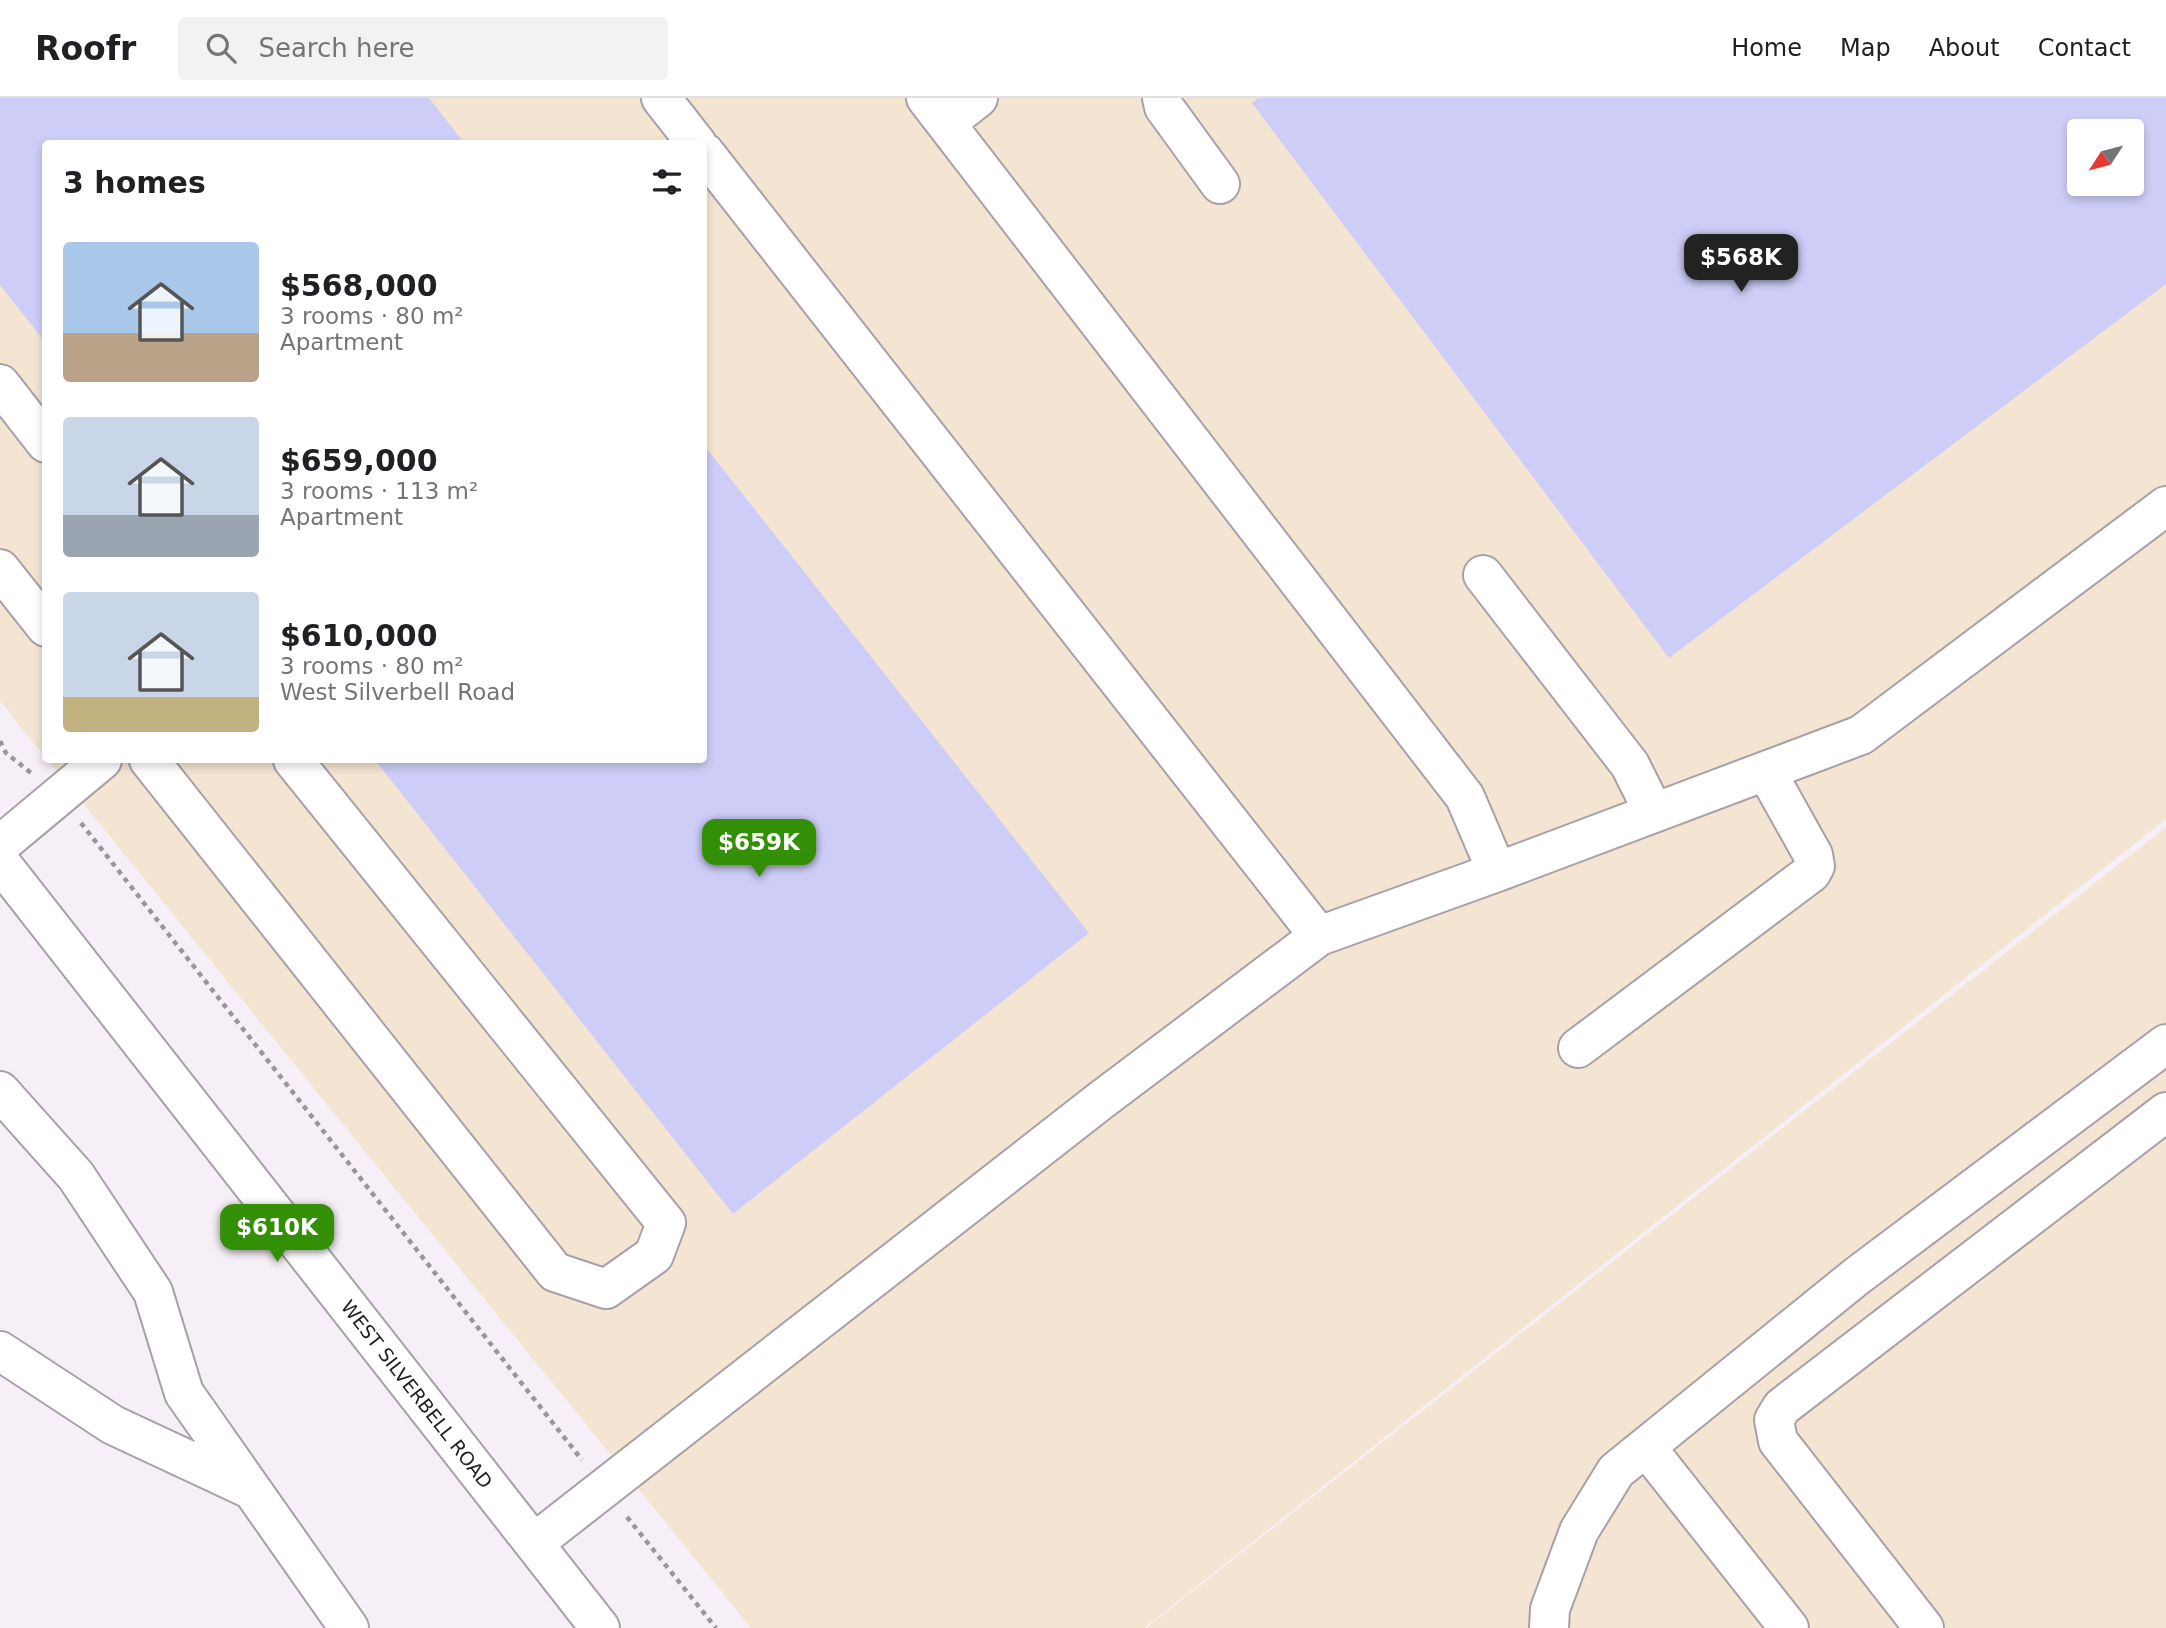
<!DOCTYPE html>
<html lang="en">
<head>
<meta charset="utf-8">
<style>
  body { margin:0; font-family:"DejaVu Sans",sans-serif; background:#f2f2f2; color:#202124; height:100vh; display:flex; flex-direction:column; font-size:26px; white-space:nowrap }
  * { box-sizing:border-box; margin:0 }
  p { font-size:23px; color:#757577 }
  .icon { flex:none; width:38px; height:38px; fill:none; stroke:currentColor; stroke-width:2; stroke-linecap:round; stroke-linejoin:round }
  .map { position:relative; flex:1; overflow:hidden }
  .side { position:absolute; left:42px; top:42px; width:665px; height:623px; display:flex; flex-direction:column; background:#fff; border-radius:7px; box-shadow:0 4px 10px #0003 }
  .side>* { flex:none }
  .needle { width:46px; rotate:234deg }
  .buttons { position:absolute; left:2067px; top:21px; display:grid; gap:14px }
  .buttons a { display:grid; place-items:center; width:77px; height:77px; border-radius:7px; background:#fff; box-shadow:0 4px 10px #0003; font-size:35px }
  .price { position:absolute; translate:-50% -60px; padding:0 16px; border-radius:14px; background:#339006; color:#fff; font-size:23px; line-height:46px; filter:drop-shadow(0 2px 4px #0008) }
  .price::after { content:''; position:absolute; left:50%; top:42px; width:21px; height:16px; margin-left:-10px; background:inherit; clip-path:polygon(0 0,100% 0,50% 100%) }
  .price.selected { background:#222; color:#fff }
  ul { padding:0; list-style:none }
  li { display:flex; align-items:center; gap:21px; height:175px; padding:0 21px }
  li span { display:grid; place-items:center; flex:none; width:196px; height:140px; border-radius:7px; color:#555 }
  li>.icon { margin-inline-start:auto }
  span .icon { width:84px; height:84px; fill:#fffc; stroke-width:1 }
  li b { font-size:30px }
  h2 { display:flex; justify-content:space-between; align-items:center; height:84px; padding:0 21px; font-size:30px }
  header { display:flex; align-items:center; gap:42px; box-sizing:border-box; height:98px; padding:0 35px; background:#fff; border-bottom:2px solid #e0e0e0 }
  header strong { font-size:33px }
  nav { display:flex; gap:38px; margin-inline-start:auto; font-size:24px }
  .search { width:490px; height:63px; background:#f2f2f2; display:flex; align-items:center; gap:18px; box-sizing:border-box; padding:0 24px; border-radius:7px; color:#757577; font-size:26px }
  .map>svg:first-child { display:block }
  .industrial { fill:#f4e5d2; fill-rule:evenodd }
  .building { fill:#cdcdf7; fill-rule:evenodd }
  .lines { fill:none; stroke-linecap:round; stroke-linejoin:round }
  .minor-casing { stroke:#a7a0a8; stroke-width:42 }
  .major-casing { stroke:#a7a0a8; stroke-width:42 }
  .path { stroke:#9a959b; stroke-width:4.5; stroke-dasharray:5 5; stroke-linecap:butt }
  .minor { stroke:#fff; stroke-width:38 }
  .major { stroke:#fff; stroke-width:38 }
  .labels { text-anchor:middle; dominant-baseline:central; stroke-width:5; stroke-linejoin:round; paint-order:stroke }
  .street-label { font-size:19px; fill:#201e21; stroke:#fff }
</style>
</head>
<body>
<header>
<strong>Roofr</strong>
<div class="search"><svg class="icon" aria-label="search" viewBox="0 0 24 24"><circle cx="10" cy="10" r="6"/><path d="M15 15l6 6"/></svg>Search here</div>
<nav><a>Home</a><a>Map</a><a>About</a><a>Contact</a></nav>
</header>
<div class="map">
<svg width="2166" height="1530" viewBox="0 0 2166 1530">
  <rect width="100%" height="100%" fill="#f6eff7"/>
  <path class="industrial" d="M0 0H2166V721L1144 1530H751L48 662H704V46H46L45 659 0 603ZM2079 33H2132V86H2079Z
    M2166 729V1530H1146Z"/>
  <path class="building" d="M0 0H429L465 46H46V245L0 187Z
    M1258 0H2166V186L1669 560 1252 5ZM2079 33H2132V86H2079Z
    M704 347 1089 835 733 1116 375 662H704Z"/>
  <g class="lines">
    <g class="minor-casing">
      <path id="minor" d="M661 0 697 46
        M1162 0 1164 9 1220 86
        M946 25 978 0
        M704 54 1319 838
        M0 286 46 345
        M0 471 46 529
        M1483 477 1630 667 1654 715
        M149 662 555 1174 606 1191 654 1157 666 1125 293 662
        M0 747 102 662
        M1497 774 1861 637 2166 408
        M1578 950 1811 775 1815 768 1813 757 1766 673
        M0 993 76 1078 153 1194 184 1295 349 1530
        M0 1253 113 1327 250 1391
        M1646 1349 1789 1530
        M534 1445 1100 1003 1319 838 1497 774 1465 699 926 0
        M1549 1530 1550 1511 1579 1433 1616 1373 1857 1178 2166 946
        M1924 1530 1778 1343 1774 1322 1782 1309 2166 1014"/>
    </g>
    <g class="major-casing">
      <path id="major" d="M0 764 600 1530"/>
    </g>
    <path class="path" d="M0 643 6 655 31 675
      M81 725 582 1362
      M627 1419 716 1530"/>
    <use href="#minor" class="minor"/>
    <use href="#major" class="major"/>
  </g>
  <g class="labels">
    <g class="street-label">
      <text transform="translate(417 1296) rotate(52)">WEST SILVERBELL ROAD</text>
    </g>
  </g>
</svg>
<div class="buttons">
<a><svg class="needle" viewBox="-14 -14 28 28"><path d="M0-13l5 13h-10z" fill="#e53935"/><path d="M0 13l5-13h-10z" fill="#757577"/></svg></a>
</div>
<b class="price selected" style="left:1741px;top:196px">$568K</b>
<b class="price" style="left:759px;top:781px">$659K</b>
<b class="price" style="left:277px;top:1166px">$610K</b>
<section class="side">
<h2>3 homes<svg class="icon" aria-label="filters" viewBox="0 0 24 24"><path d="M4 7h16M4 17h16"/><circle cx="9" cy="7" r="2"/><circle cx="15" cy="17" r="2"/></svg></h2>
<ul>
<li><span style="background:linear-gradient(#a9c7e8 65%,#b9a48a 0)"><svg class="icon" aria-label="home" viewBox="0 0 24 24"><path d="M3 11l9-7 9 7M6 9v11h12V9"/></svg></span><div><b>$568,000</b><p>3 rooms · 80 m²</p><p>Apartment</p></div></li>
<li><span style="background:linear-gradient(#c9d6e8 70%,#9aa5b1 0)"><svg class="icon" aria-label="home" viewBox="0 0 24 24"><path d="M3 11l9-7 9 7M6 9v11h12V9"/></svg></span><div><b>$659,000</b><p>3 rooms · 113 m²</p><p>Apartment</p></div></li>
<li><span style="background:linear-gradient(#c9d6e8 75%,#c2b280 0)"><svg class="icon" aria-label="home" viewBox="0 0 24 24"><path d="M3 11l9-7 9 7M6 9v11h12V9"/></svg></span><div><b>$610,000</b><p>3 rooms · 80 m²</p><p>West Silverbell Road</p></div></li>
</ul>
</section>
</div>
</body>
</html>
